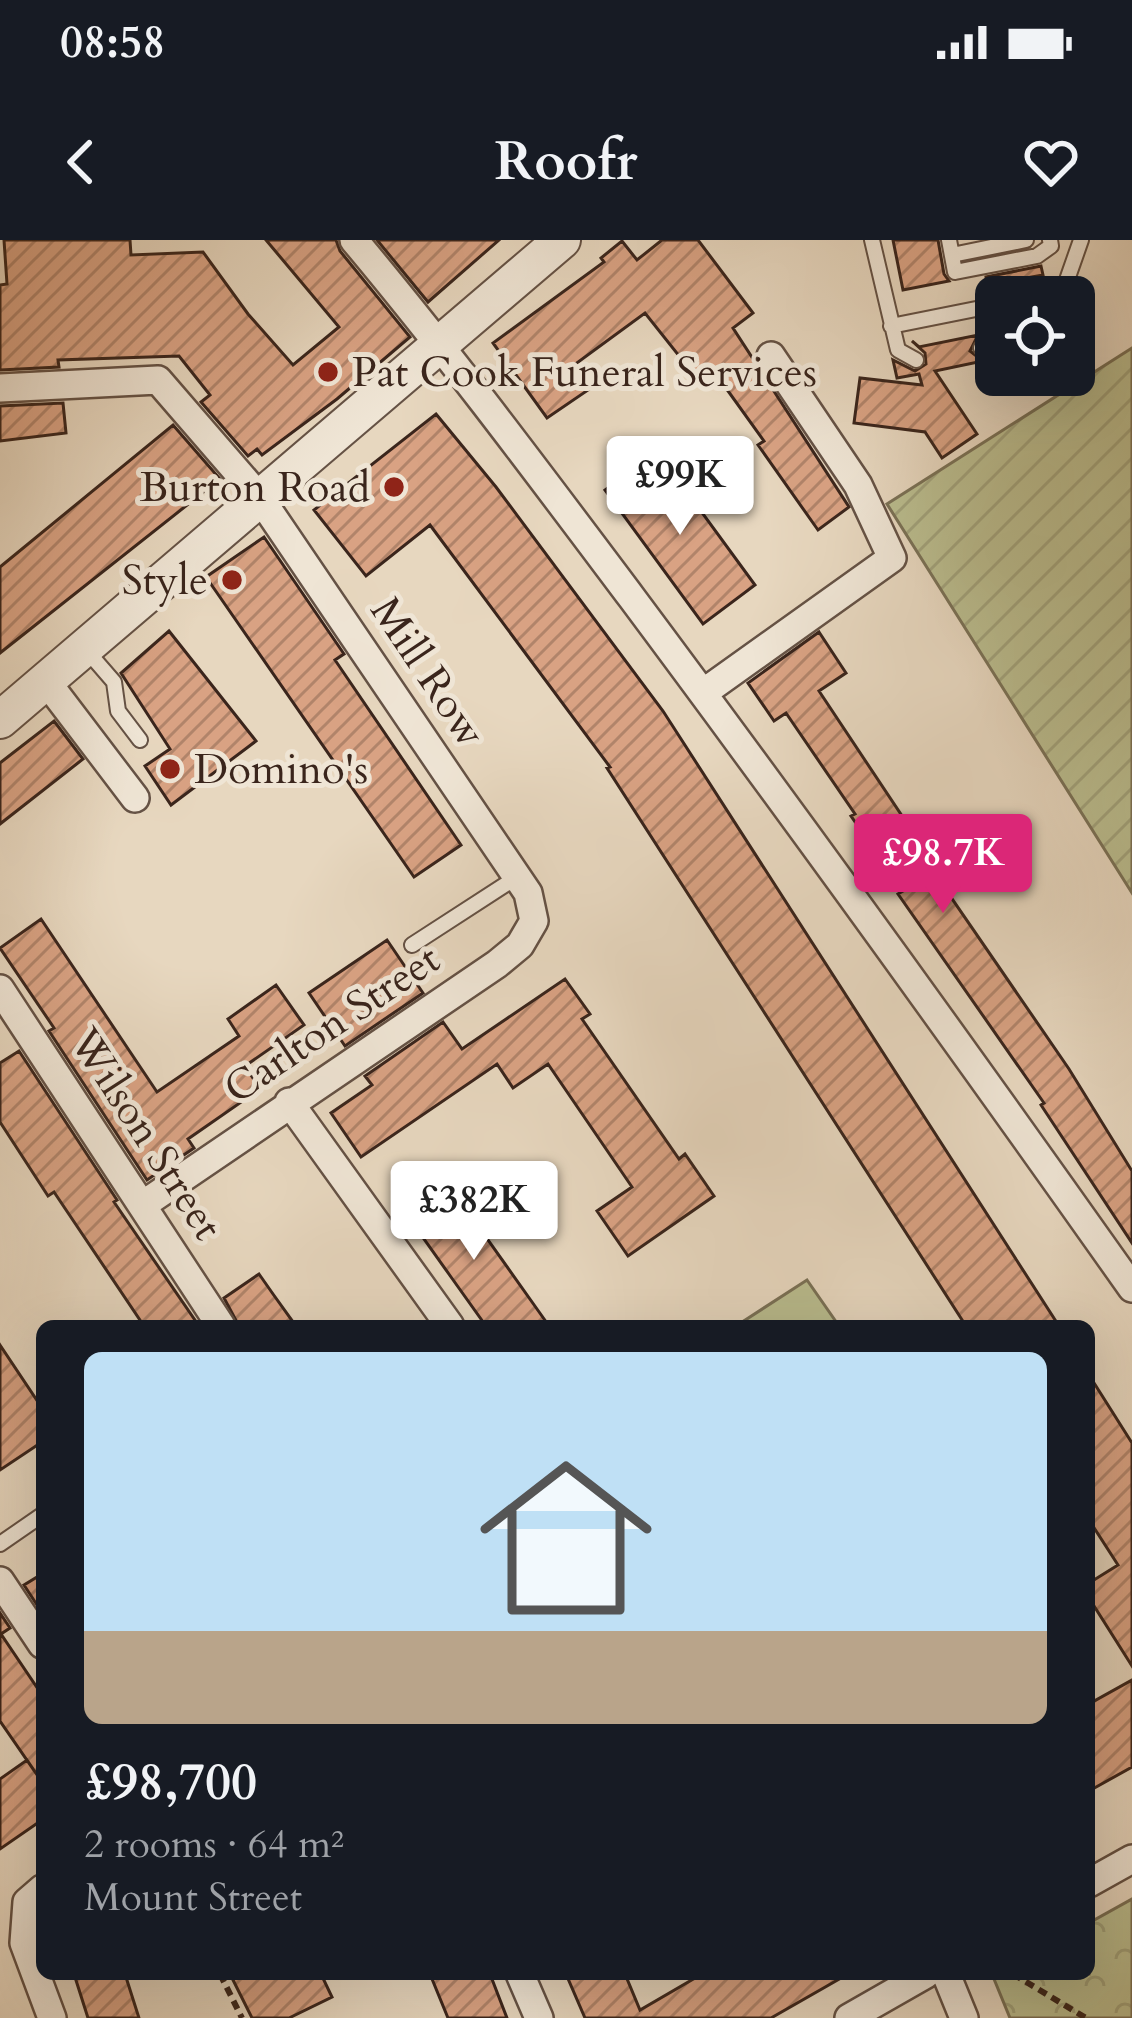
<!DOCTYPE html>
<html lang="en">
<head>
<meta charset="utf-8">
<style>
  body { margin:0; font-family:Cardo,serif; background:#242831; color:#f1f3f6; height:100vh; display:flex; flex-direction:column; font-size:45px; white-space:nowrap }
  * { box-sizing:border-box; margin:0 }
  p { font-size:39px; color:#9ea1a6 }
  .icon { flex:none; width:66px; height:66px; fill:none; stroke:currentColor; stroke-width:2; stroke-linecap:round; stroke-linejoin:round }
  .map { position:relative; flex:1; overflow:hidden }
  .panel { position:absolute; left:36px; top:1080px; width:1059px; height:660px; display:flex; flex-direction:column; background:#171b24; border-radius:18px; box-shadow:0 12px 48px #0002 }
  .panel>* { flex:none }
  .buttons { position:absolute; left:975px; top:36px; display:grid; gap:24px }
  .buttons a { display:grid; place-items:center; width:120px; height:120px; border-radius:18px; background:#171b24; box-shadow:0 12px 48px #0002; font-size:60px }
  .price { position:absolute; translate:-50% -102px; padding:0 27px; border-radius:12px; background:#fff; color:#222; font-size:39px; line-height:78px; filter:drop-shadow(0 3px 6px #0008) }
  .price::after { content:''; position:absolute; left:50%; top:72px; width:36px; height:27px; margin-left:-18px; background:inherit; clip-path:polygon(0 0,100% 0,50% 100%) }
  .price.active { background:#db2777; color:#fff }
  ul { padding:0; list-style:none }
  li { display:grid; align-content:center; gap:24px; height:636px; padding:0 48px }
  li span { display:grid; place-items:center; height:372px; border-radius:18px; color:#555 }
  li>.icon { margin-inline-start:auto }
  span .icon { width:216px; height:216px; fill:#fffc; stroke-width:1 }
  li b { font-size:51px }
  .status { display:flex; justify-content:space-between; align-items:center; height:84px; padding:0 60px; background:#171b24; direction:ltr }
  .status svg { height:33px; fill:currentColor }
  header { display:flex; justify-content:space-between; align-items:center; height:156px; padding:0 48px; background:#171b24; font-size:54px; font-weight:800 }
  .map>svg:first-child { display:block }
  .forest { fill:url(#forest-crowns); stroke:#7a7156; stroke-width:3 }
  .garden { fill:url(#garden-furrows); stroke:#7a7156; stroke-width:3 }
  .pitch { fill:#babd8f; stroke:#7a7156; stroke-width:3 }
  .building { fill:url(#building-hatch); stroke:#3a251c; stroke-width:3 }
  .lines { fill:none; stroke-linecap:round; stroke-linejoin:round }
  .service-casing { stroke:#655245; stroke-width:18 }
  .minor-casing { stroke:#655245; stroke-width:32 }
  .tertiary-casing { stroke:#655245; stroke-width:40 }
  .path { stroke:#3a251c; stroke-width:6; stroke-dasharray:9 6; stroke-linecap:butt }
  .service { stroke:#efe5d5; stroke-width:14 }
  .minor { stroke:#efe5d5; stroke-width:27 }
  .tertiary { stroke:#efe5d5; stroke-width:36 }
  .poi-dot { fill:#8f2418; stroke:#efe5d5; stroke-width:4.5 }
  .labels { text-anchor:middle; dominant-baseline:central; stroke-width:10; stroke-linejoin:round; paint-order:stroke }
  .poi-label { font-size:42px; fill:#3a251c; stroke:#efe5d5; text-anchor:start }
  .street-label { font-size:42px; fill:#3a251c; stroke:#efe5d5 }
</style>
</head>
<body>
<div class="status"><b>08:58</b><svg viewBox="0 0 49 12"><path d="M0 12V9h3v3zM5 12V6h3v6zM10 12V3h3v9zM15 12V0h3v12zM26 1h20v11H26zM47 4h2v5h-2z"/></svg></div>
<header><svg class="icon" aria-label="back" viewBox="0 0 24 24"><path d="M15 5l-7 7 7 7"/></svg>Roofr<svg class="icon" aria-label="heart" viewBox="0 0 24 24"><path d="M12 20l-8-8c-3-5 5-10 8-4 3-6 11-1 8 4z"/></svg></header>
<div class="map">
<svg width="1132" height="1778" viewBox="0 0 1132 1778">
  <defs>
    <pattern id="forest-crowns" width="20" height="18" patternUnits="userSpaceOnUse" patternTransform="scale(3)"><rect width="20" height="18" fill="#babd8f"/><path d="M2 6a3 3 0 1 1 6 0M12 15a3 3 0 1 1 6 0" fill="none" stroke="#a1a27b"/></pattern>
    <pattern id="garden-furrows" width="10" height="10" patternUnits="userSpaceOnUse" patternTransform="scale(3)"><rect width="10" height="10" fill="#babd8f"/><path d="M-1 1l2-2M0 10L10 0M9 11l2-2" fill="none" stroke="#a1a27b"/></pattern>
    <pattern id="building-hatch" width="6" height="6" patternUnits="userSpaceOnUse" patternTransform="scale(3)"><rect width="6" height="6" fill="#d9a283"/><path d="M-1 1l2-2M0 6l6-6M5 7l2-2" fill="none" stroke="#b1846a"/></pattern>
  </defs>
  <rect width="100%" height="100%" fill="#e7d7bf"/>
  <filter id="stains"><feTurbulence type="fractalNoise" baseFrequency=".00167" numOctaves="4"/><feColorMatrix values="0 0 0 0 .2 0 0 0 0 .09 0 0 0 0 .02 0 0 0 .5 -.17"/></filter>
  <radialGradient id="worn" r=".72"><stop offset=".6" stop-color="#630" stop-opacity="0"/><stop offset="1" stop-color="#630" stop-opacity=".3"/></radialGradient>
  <path class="forest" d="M1132 1659V1778H1010L994 1739 1000 1734H1089V1683Z"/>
  <path class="garden" d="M1132 108V653L887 264Z"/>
  <path class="pitch" d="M807 1040 839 1086H736Z"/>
  <path class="building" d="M4 0H130L131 15 203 12 248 74 293 125 339 87 266 0H336L340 11 410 97 337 159 262 215 257 209 248 216 201 162 210 155 179 116 58 120 59 127 0 130V45L7 44Z
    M377 0H499L428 62Z
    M662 0H698L753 73 733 88 849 267 818 290 758 205 764 201 713 130 699 141 645 73 574 125 591 148 547 178 493 103 604 22 601 18 622 1 637 20Z
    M893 0H938L944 34 949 41 903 50Z
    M1041 26 1043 35 987 45 986 37Z
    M978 95 970 111 983 121 935 131 977 194 942 218 925 192 854 183 860 138 922 145 919 134 897 138 893 120 915 131 926 124 925 113 912 101 919 107Z
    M63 163 66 193 0 201V166Z
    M436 174 496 247 663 471 1059 1086H966L607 528 610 527 430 285 366 336 314 270Z
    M173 185 220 239 0 413V327Z
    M657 211 755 345 703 384 605 250Z
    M264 297 344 414 335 420 461 605 414 637 206 337Z
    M169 391 256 501 171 565 145 526 170 509 121 433Z
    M819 392 846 433 819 451 926 612 922 615 1069 829 1132 931V1003L1041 865 1044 863 898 654 903 651 851 576 855 574 786 473 774 481 748 443Z
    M54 481 83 519 0 584V523Z
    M41 679 157 852 239 796 228 779 276 745 304 785 245 826 260 849 188 899 194 908 147 940 49 791 54 788 0 708Z
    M387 700 423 753 345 806 309 753Z
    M565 739 590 774 582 779 679 919 685 914 714 956 628 1016 597 971 632 947 548 824 513 848 497 824 361 917 331 873 372 845 365 836 443 782 462 809Z
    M19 811 117 960 114 962 199 1086H144L54 952 48 956 0 882V823Z
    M449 945 537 1069 549 1086H486L451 1037 407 975Z
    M259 1034 273 1054 296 1086H239L224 1058Z
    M0 1105 42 1168V1202L0 1230Z
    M1089 1135 1132 1203V1426L1089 1358V1343L1118 1325 1089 1280Z
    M42 1334V1366L39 1368 24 1345Z
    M0 1373 10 1388 1 1394 42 1455V1542L0 1481Z
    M1132 1440V1527L1089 1551V1464Z
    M27 1520 42 1542V1580L0 1609V1539Z
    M74 1734H125L139 1778H88Z
    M230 1734H321L332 1757 289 1778H252Z
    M430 1734H490L507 1778H448Z
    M566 1734H625L640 1770 702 1734H848L771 1778H585Z"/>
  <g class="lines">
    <g class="service-casing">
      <path id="service" d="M872 0 898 110 916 120
        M949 0 955 32 1037 16 1051 6 1050 0
        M952 15 1026 0
        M1037 57 1065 51
        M1061 57 1081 0
        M891 86 996 65
        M981 108 996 102
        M88 412 114 442 118 471 140 500
        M412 705 517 637
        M0 1304 42 1275"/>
    </g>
    <g class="minor-casing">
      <path id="minor" d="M354 0C451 116 541 237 632 358 802 586 968 816 1132 1048
        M0 148 158 140 260 258 528 653 534 681 520 705 497 724 144 964
        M46 441 135 558
        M703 453 892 318 858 245 771 116
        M0 749 221 1086
        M289 862 450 1086
        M0 1341 42 1404
        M1089 1643 1132 1619
        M42 1649 27 1662 24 1703 52 1778
        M520 1734 539 1778
        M946 1734 964 1778
        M849 1778 926 1734"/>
    </g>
    <g class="tertiary-casing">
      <path id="tertiary" d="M0 480 562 0"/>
    </g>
    <path class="path" d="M220 1734 242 1778
      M1013 1734 1086 1778"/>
    <use href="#service" class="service"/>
    <use href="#minor" class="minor"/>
    <use href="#tertiary" class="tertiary"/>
  </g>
  <g class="poi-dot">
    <circle cx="328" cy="132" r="12"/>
    <circle cx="394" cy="247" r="12"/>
    <circle cx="232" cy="340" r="12"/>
    <circle cx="170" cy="529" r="12"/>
  </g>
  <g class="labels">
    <g class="poi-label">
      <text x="352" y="132">Pat Cook Funeral Services</text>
      <text x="370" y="247" text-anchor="end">Burton Road</text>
      <text x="208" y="340" text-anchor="end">Style</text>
      <text x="194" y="529">Domino's</text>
    </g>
    <g class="street-label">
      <text transform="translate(428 432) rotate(56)">Mill Row</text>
      <text transform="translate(332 784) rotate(-34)">Carlton Street</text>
      <text transform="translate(146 894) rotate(57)">Wilson Street</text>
    </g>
  </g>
  <rect width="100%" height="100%" filter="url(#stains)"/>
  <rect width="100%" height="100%" fill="url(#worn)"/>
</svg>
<div class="buttons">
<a><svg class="icon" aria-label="locate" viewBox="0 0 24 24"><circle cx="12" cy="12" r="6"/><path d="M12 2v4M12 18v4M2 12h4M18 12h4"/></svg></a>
</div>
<b class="price" style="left:680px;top:298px">£99K</b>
<b class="price active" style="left:943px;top:676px">£98.7K</b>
<b class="price" style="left:474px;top:1023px">£382K</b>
<section class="panel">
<ul>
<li><span style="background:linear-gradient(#bfe0f5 75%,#b9a48a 0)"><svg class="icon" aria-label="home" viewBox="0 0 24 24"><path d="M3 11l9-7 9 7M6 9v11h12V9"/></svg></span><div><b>£98,700</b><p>2 rooms · 64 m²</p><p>Mount Street</p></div></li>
</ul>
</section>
</div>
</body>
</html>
